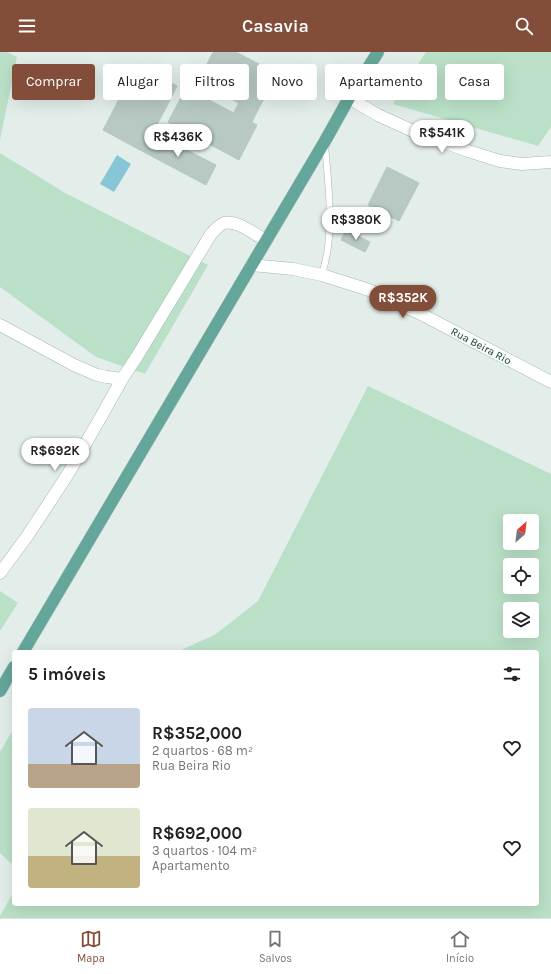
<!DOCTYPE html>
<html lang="pt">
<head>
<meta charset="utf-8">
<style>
  body { margin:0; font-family:Karla,sans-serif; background:#f2f2f2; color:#202124; height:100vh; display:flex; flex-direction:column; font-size:15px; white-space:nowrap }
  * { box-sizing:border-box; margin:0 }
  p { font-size:13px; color:#757577 }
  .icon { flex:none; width:22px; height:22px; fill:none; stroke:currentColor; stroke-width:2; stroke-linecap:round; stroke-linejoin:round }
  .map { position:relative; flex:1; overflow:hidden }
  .details { position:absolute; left:12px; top:598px; width:527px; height:256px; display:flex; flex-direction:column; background:#fff; border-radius:4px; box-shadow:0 4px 16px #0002 }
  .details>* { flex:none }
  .guide { position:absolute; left:12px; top:12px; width:527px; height:36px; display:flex; gap:8px }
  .needle { width:26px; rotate:28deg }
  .buttons { position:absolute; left:503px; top:462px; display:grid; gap:8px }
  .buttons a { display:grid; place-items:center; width:36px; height:36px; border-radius:4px; background:#fff; box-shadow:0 4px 16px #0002; font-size:20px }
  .price { position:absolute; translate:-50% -34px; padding:0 9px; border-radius:14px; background:#fff; color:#222; font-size:13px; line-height:26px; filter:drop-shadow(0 1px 2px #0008) }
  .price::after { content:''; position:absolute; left:50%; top:24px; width:12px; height:9px; margin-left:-6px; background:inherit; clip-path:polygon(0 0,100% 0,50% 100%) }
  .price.current { background:#834e39; color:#fff }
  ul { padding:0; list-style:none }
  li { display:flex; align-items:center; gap:12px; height:100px; padding:0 16px }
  li span { display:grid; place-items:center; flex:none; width:112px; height:80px; border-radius:4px; color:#555 }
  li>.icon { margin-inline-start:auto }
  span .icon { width:48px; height:48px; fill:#fffc; stroke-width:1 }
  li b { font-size:17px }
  h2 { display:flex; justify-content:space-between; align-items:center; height:48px; padding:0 16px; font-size:17px }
  .tag { padding:0 14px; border-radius:4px; background:#fff; box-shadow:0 4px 16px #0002; font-size:14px; line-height:36px }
  .tag.current { background:#834e39; color:#fff }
  header { display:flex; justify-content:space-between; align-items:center; height:52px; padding:0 16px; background:#834e39; color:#fff; font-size:18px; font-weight:600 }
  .menu { display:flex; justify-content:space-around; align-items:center; height:56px; border-top:1px solid #e0e0e0; background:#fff; font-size:11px; color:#757577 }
  .menu a { display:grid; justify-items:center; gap:2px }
  .menu .current { color:#834e39 }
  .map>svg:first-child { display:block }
  .green { fill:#bae1c7; fill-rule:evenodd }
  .water { fill:#87c6d7 }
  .building { fill:#b8c9c3; stroke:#b5c8c1 }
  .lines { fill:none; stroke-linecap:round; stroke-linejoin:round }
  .lane-casing { stroke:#a5b7b2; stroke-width:7 }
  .street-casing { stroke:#a5b7b2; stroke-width:13 }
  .primary-casing { stroke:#c1cac8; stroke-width:13 }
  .lane { stroke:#fff; stroke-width:6 }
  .street { stroke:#fff; stroke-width:12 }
  .primary { stroke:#64a79a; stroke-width:12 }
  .labels { text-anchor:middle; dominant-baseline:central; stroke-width:4; stroke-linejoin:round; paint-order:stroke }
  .street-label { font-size:11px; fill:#21413a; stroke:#f4faf7 }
</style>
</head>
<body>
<header><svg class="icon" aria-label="menu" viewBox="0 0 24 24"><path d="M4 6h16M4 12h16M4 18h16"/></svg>Casavia<svg class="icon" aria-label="search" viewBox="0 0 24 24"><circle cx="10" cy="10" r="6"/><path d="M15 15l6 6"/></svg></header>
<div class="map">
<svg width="551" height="866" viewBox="0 0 551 866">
  <rect width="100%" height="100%" fill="#e3eeea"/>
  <path class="green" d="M0 0H7L17 5 0 88Z
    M426 0H551V75L538 94 393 52Z
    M0 101 67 142 208 213 145 322 96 305 0 235Z
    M368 334 551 422V866H0V864L14 839V852H537V600H177L216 582 258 549ZM510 469H532V491H510ZM510 513H532V535H510ZM510 557H532V579H510Z
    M0 539 18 551 0 579Z
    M14 676V814L0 801V700Z"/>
  <path class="water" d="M117 103 131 112 114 140 100 132Z"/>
  <path class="building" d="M214 0H236L259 12 253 24 212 2Z
    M212 2 253 24 239 51 198 30Z
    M137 12 177 34 166 56 125 35Z
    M259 12 277 22 259 56 241 47Z
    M125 35 166 56 154 78 114 57Z
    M186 36 257 73 239 108 168 70Z
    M241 47 259 56 252 70 234 60Z
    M114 57 151 76 140 98 103 78Z
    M150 79 216 113 206 133 140 98Z
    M387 115 419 131 399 169 368 153Z
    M346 178 370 190 365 200 341 188Z"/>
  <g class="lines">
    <g class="lane-casing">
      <path id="lane" d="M322 223C324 214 327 205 328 195 332 162 328 127 325 93"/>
    </g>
    <g class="street-casing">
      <path id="street" d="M349 46 378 63 413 79 468 99 500 109 522 112 551 110
        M251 213 293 217 322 223 369 238 421 262 551 330
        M0 273 74 313 97 323 107 325 122 327 136 306 211 182C215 178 219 173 224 171 237 168 255 182 266 189
        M0 521 28 483 68 422 102 363 122 327"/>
    </g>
    <g class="primary-casing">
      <path id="primary" d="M23 600 325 89 349 46 378 0
        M0 639 14 615"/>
    </g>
    <use href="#lane" class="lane"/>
    <use href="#street" class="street"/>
    <use href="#primary" class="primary"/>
  </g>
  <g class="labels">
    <g class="street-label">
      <text transform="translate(481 294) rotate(28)">Rua Beira Rio</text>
    </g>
  </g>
</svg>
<div class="buttons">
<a><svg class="needle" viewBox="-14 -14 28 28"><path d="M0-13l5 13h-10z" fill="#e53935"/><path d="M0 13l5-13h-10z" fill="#757577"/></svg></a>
<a><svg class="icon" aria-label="locate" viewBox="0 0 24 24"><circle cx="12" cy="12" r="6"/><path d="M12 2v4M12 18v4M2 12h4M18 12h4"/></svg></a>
<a><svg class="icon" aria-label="layers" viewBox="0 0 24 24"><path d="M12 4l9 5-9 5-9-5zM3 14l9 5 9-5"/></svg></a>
</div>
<b class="price" style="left:442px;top:102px">R$541K</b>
<b class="price" style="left:178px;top:106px">R$436K</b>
<b class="price" style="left:356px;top:189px">R$380K</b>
<b class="price current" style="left:403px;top:267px">R$352K</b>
<b class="price" style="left:55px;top:420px">R$692K</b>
<div class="guide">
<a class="tag current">Comprar</a>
<a class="tag">Alugar</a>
<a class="tag">Filtros</a>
<a class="tag">Novo</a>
<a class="tag">Apartamento</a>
<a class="tag">Casa</a>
</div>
<section class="details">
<h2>5 imóveis<svg class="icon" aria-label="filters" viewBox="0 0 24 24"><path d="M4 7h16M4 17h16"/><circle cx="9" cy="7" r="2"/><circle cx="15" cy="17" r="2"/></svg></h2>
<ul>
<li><span style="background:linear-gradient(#c9d6e8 70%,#b9a48a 0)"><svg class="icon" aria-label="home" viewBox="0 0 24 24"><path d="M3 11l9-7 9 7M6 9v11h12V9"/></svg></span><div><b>R$352,000</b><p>2 quartos · 68 m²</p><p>Rua Beira Rio</p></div><svg class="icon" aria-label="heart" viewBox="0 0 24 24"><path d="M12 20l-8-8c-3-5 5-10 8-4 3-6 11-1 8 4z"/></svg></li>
<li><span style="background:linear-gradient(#dfe7d0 60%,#c2b280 0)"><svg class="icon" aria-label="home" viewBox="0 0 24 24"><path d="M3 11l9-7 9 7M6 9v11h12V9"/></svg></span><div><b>R$692,000</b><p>3 quartos · 104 m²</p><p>Apartamento</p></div><svg class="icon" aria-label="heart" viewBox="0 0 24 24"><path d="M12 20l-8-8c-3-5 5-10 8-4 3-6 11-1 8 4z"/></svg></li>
</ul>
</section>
</div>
<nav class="menu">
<a class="current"><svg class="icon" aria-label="map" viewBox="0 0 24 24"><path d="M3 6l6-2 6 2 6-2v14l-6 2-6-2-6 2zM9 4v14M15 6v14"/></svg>Mapa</a>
<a><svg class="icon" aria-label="saved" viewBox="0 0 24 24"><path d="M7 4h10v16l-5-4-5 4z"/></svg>Salvos</a>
<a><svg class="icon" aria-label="home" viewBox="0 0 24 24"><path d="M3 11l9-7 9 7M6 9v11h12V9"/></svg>Início</a>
</nav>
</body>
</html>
